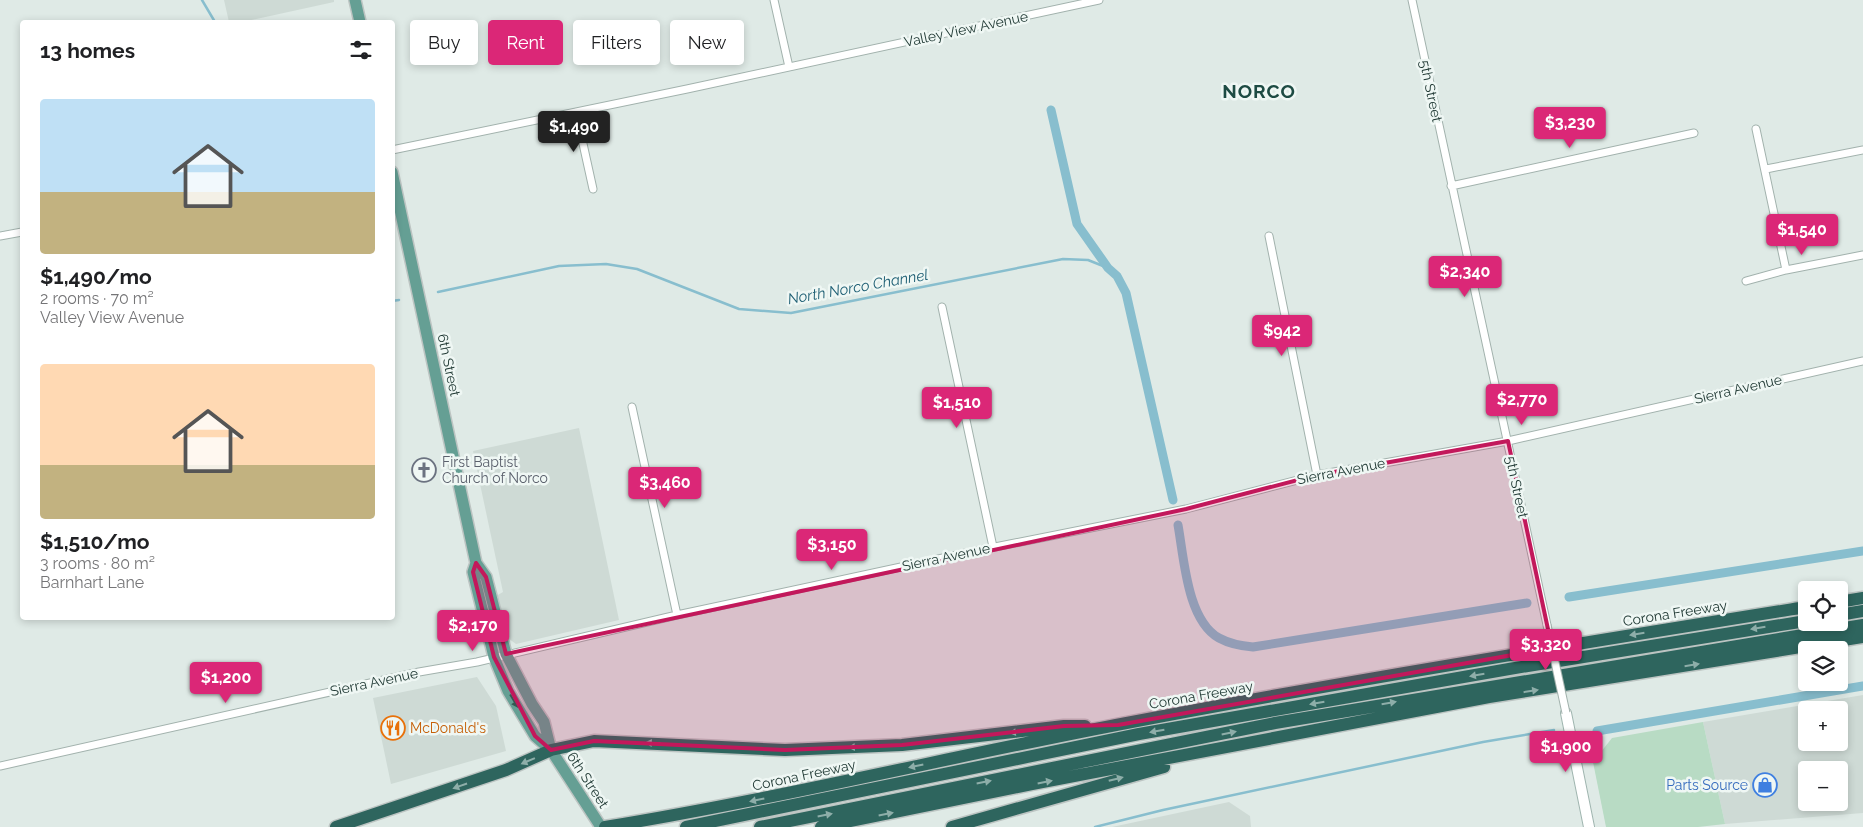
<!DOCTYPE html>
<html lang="en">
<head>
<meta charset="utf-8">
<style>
  body { margin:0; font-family:Raleway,sans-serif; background:#f6f6f6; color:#202124; height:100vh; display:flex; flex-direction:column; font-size:19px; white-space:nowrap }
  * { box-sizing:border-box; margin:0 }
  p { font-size:16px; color:#757577 }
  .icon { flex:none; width:28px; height:28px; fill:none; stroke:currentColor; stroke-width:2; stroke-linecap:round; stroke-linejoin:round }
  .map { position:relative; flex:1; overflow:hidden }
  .side { position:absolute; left:20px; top:20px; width:375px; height:600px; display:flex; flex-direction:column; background:#fff; border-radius:5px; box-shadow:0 2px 8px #0003 }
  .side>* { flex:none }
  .guide { position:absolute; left:410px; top:20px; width:475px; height:45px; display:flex; gap:10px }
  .controls { position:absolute; left:1798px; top:581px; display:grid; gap:10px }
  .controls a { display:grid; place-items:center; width:50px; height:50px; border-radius:5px; background:#fff; box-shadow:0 2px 8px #0003; font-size:25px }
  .price { position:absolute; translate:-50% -42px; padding:0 11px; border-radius:5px; background:#db2777; color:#fff; font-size:16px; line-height:32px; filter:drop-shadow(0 1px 2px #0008) }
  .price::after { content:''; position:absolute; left:50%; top:30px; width:15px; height:11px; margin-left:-8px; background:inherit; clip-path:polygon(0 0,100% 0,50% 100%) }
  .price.current { background:#222; color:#fff }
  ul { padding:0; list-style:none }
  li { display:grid; align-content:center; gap:10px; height:265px; padding:0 20px }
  li span { display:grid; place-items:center; height:155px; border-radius:5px; color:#555 }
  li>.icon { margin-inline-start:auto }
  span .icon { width:90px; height:90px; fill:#fffc; stroke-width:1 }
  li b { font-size:21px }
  h2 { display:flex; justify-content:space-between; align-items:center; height:60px; padding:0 20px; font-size:21px }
  .tag { padding:0 18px; border-radius:5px; background:#fff; box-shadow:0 2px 8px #0003; font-size:18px; line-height:45px }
  .tag.current { background:#db2777; color:#fff }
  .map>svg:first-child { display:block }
  .built { fill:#cedad5; fill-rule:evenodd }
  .green { fill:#b8dbc4 }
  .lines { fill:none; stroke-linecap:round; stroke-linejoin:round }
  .stream { stroke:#88bece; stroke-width:2.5 }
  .canal { stroke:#88bece; stroke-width:9 }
  .street-casing { stroke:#a2b2ad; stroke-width:9 }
  .secondary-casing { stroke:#9fb5af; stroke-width:12 }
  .primary-casing { stroke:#bcc4c2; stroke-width:14 }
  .highway-casing { stroke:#bcc4c2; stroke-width:15 }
  .street { stroke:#fff; stroke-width:7 }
  .secondary { stroke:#fff; stroke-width:10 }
  .primary { stroke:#659f94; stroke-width:11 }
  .highway { stroke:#2e655e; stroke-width:12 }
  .street-bridge-casing { stroke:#a2b2ad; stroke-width:9; stroke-linecap:butt }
  .street-bridge { stroke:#fff; stroke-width:7 }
  .oneway { fill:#8eaea9 }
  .oneway2 { fill:#355852 }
  .marked { fill:#c2185b; fill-opacity:0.2; stroke:#c2185b; stroke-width:4; stroke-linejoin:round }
  .labels { text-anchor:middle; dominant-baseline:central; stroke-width:5; stroke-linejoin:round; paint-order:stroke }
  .street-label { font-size:14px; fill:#213a35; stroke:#eff7f4 }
  .worship-label { font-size:14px; fill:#5b616d; stroke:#eff7f4; text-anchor:start }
  .food-label { font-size:14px; fill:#c56008; stroke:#eff7f4; text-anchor:start }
  .shop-label { font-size:14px; fill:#366cbe; stroke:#eff7f4; text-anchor:end }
  .water-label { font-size:15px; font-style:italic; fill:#1d5e73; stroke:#eff7f4 }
  .district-label { font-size:19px; font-weight:bold; letter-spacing:1px; fill:#1d4b43; stroke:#eff7f4 }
</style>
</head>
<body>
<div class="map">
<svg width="1863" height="827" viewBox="0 0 1863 827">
  <rect width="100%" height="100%" fill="#dfeae6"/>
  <path class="built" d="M224 0H334V2L242 22H229Z
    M579 428 619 620 516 644 508 638 496 596 503 592 473 451Z
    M477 677 496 706 506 751 391 784 373 698Z
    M1863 695V813L1725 824 1703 722ZM1806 710H1839V742H1806ZM1806 770H1839V802H1806Z
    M1229 802 1250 816 1251 827H1112Z"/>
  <path class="green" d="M1703 722 1725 824 1698 827H1606L1593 762 1612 738Z"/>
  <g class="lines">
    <path class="stream" d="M202 0 215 22
      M438 292 559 266 606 264 637 269 739 309 791 313 1063 259 1088 260 1108 268
      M392 301 399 300
      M1095 827 1163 810 1483 742 1554 730"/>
    <path class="canal" d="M1051 110 1077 224 1108 268 1117 276 1126 293 1173 500
      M1178 525C1184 558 1187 620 1219 638 1230 644 1241 646 1253 647L1527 603
      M1569 597 1863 551
      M1597 731 1863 686"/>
    <g class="street-casing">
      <path id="street" d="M774 0 789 67
        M1412 0 1547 625
        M576 112 593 189
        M1756 129 1786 270
        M392 150 687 89 1099 0
        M1766 169 1863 150
        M1451 186 1694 133
        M0 236 22 232
        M1269 236 1317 475
        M1746 281 1786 270 1863 255
        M942 307 993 547
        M632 407 677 615
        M0 766 419 672 477 662 677 615 980 550 1186 509 1317 475 1508 441 1863 361"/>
    </g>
    <g class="secondary-casing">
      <path id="secondary" d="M1566 713 1589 827"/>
    </g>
    <g class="primary-casing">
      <path id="primary" d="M355 0 360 22
        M392 172 476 563 486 577 506 654 532 704 544 722 551 750
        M476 563 473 572 494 657 508 691 535 736 551 750 601 827"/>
    </g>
    <g class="highway-casing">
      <path id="highway" d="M1839 602 1863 598
        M1839 615 1863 611
        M336 827 506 770 551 750 594 741 785 750 902 745 1064 726H1085
        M605 827C776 799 945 758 1116 725 1345 681 1576 644 1806 607
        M686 827 1139 734 1509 669 1806 621
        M760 827 1275 723 1863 625
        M821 827 1032 784 1489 697 1863 637
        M952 827 1164 767"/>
    </g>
    <use href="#street" class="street"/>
    <use href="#secondary" class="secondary"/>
    <use href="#primary" class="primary"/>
    <use href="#highway" class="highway"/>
    <g class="street-bridge-casing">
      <path id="street-bridge" d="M1547 625 1566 713"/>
    </g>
    <use href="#street-bridge" class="street-bridge"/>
  </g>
  <defs><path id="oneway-solid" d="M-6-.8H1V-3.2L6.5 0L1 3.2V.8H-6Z" transform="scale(1.25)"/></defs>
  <g class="oneway">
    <use href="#oneway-solid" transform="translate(1758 628) rotate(171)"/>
    <use href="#oneway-solid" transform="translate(1637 634) rotate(171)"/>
    <use href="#oneway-solid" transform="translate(1692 665) rotate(-9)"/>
    <use href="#oneway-solid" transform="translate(1477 675) rotate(170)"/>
    <use href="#oneway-solid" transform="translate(1531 691) rotate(-9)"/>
    <use href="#oneway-solid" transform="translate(1317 703) rotate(170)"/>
    <use href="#oneway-solid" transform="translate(1389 703) rotate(-10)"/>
    <use href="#oneway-solid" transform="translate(1157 731) rotate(170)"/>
    <use href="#oneway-solid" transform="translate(1017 732) rotate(173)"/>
    <use href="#oneway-solid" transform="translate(1229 733) rotate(-12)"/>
    <use href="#oneway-solid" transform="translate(653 743) rotate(-177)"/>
    <use href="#oneway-solid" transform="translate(856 747) rotate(177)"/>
    <use href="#oneway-solid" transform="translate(528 761) rotate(157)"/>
    <use href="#oneway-solid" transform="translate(916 766) rotate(168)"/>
    <use href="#oneway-solid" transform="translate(1116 779) rotate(-14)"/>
    <use href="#oneway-solid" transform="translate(984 782) rotate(-11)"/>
    <use href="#oneway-solid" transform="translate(1045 782) rotate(-11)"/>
    <use href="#oneway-solid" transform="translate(460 786) rotate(161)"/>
    <use href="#oneway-solid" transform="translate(757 800) rotate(168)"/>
    <use href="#oneway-solid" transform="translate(886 814) rotate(-11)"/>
    <use href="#oneway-solid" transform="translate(825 815) rotate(-11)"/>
  </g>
  <use class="oneway2" href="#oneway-solid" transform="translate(514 701) rotate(59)"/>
  <path class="marked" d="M1508 441 1552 648 1118 725 1064 726 902 745 785 750 594 741 551 750 535 736 494 657 473 572 476 563 486 577 506 654 1186 509 1317 475Z"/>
  <defs>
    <g id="church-ring" transform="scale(1.25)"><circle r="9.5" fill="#eff7f4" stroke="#6b7280" stroke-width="1.5"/><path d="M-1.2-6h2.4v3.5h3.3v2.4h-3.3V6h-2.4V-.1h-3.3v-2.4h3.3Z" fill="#6b7280"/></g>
    <g id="restaurant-ring" transform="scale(1.25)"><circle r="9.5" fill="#eff7f4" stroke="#e8710a" stroke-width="1.5"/><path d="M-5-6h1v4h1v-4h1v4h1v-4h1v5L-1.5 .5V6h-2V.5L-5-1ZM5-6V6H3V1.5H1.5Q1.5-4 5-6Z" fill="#e8710a"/></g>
    <g id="shop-ring" transform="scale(1.25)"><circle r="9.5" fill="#eff7f4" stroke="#3f7fe0" stroke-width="1.5"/><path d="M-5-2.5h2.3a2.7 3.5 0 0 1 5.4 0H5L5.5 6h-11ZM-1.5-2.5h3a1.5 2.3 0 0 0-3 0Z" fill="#3f7fe0"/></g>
  </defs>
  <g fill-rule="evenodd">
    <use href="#church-ring" x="424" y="470"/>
    <use href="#restaurant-ring" x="393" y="728"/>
    <use href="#shop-ring" x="1765" y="785"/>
  </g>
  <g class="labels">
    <g class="street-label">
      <text transform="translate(966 29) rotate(-12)">Valley View Avenue</text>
      <text transform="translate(1431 91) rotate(78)">5th Street</text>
      <text transform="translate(449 365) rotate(78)">6th Street</text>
      <text transform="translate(1738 389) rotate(-13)">Sierra Avenue</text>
      <text transform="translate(1341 471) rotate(-11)">Sierra Avenue</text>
      <text transform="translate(1517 487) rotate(78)">5th Street</text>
      <text transform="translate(946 557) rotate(-12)">Sierra Avenue</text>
      <text transform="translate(1675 613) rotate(-9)">Corona Freeway</text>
      <text transform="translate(374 682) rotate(-12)">Sierra Avenue</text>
      <text transform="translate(1201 695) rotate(-10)">Corona Freeway</text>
      <text transform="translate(804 775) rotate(-12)">Corona Freeway</text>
      <text transform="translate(588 780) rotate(57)">6th Street</text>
    </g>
    <g class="worship-label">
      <text x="442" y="462">First Baptist<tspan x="442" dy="16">Church of Norco</tspan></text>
    </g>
    <g class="food-label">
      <text x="410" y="728">McDonald's</text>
    </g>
    <g class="shop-label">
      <text x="1748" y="785">Parts Source</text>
    </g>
    <g class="water-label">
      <text transform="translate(858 287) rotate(-10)">North Norco Channel</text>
    </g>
    <g class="district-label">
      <text x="1259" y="91">NORCO</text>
    </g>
  </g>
</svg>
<div class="controls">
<a><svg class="icon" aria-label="locate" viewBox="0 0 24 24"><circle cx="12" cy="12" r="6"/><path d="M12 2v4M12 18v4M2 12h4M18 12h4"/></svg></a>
<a><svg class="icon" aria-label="layers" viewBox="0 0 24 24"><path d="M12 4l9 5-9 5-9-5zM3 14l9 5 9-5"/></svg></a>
<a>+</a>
<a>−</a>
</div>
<b class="price" style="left:1570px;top:149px">$3,230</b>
<b class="price current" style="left:574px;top:153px">$1,490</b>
<b class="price" style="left:1802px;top:256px">$1,540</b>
<b class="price" style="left:1465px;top:298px">$2,340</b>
<b class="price" style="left:1282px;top:357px">$942</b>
<b class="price" style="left:1522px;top:426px">$2,770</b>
<b class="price" style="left:957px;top:429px">$1,510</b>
<b class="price" style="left:665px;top:509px">$3,460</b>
<b class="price" style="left:832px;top:571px">$3,150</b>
<b class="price" style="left:473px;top:652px">$2,170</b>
<b class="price" style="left:1546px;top:671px">$3,320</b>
<b class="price" style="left:226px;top:704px">$1,200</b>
<b class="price" style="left:1566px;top:773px">$1,900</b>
<div class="guide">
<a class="tag">Buy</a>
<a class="tag current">Rent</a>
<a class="tag">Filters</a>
<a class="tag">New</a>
</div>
<section class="side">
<h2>13 homes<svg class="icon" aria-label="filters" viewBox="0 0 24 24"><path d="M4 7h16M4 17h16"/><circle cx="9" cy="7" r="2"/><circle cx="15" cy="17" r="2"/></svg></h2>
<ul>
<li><span style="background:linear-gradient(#bfe0f5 60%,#c2b280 0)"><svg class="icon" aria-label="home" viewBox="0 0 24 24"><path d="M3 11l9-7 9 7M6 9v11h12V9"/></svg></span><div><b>$1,490/mo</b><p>2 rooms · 70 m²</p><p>Valley View Avenue</p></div></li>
<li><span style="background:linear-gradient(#ffd9b3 65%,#c2b280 0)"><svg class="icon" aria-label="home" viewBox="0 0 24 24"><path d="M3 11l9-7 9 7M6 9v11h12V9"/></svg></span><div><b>$1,510/mo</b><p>3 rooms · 80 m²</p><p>Barnhart Lane</p></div></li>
</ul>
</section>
</div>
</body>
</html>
